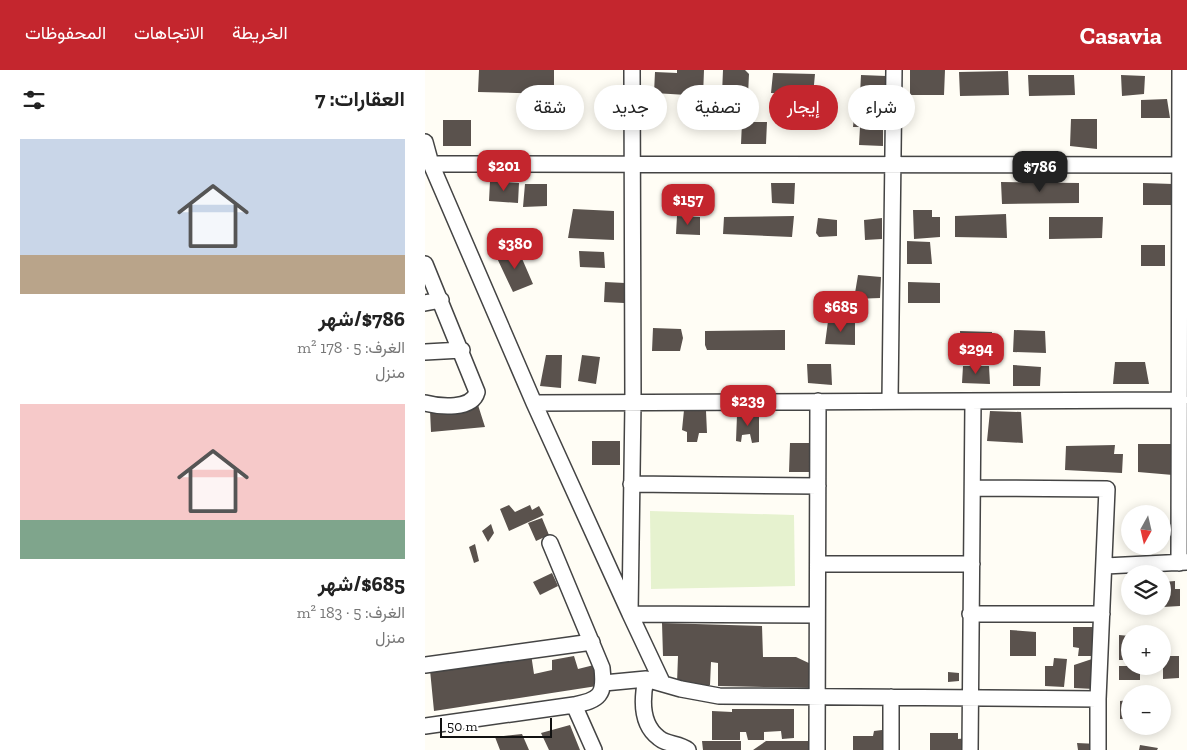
<!DOCTYPE html>
<html lang="ar">
<head>
<meta charset="utf-8">
<style>
  body { margin:0; font-family:"Zilla Slab",Vazirmatn,serif; background:#f2f2f2; color:#222; direction:rtl; height:100vh; display:flex; flex-direction:column; font-size:19px; white-space:nowrap }
  * { box-sizing:border-box; margin:0 }
  p { font-size:16px; color:#767676 }
  .icon { flex:none; width:28px; height:28px; fill:none; stroke:currentColor; stroke-width:2; stroke-linecap:round; stroke-linejoin:round }
  .map { position:relative; flex:1; overflow:hidden; direction:ltr }
  .details { display:flex; flex-direction:column; background:#fff; width:425px }
  .details>* { flex:none }
  .hud { position:absolute; left:15px; top:15px; width:475px; height:45px; direction:rtl; display:flex; gap:10px }
  .needle { width:32px; rotate:188deg }
  .tools { position:absolute; left:696px; top:435px; display:grid; gap:10px }
  .tools a { display:grid; place-items:center; width:50px; height:50px; border-radius:50%; background:#fff; box-shadow:0 2px 12px #0003; font-size:25px }
  .scale { position:absolute; left:15px; bottom:12px; width:112px; box-sizing:border-box; padding-left:5px; border:2px solid #111; border-top:0; font-size:14px; line-height:18px; white-space:nowrap; color:#111; -webkit-text-stroke:4px #fff; paint-order:stroke }
  .price { position:absolute; translate:-50% -42px; padding:0 11px; border-radius:10px; background:#c4262e; color:#fff; font-size:16px; line-height:32px; filter:drop-shadow(0 1px 2px #0008) }
  .price::after { content:''; position:absolute; left:50%; top:30px; width:15px; height:11px; margin-left:-8px; background:inherit; clip-path:polygon(0 0,100% 0,50% 100%) }
  .price.current { background:#222; color:#fff }
  ul { padding:0; list-style:none }
  li { display:grid; align-content:center; gap:10px; height:265px; padding:0 20px }
  li span { display:grid; place-items:center; height:155px; border-radius:0px; color:#555 }
  li>.icon { margin-inline-start:auto }
  span .icon { width:90px; height:90px; fill:#fffc; stroke-width:1 }
  li b { font-size:21px }
  h2 { display:flex; justify-content:space-between; align-items:center; height:60px; padding:0 20px; font-size:21px }
  .tag { padding:0 18px; border-radius:22px; background:#fff; box-shadow:0 2px 12px #0003; font-size:18px; line-height:45px }
  .tag.current { background:#c4262e; color:#fff }
  header { display:flex; align-items:center; gap:30px; box-sizing:border-box; height:70px; padding:0 25px; background:#c4262e; color:#fff }
  header strong { font-size:24px }
  nav { display:flex; gap:28px; margin-inline-start:auto; font-size:18px }
  main { display:flex; flex:1; min-height:0 }
  .map>svg:first-child { display:block }
  .pitch { fill:#e6f2cf }
  .building { fill:#5a524d }
  .lines { fill:none; stroke-linecap:round; stroke-linejoin:round }
  .minor-casing { stroke:#444; stroke-width:18 }
  .minor { stroke:#fff; stroke-width:15 }
</style>
</head>
<body>
<header>
<strong>Casavia</strong>
<nav><a>الخريطة</a><a>الاتجاهات</a><a>المحفوظات</a></nav>
</header>
<main>
<div class="map">
<svg width="762" height="680" viewBox="0 0 762 680">
  <rect width="100%" height="100%" fill="#fffdf5"/>
  <path class="pitch" d="M225 441 369 445 370 516 226 519Z"/>
  <path class="building" d="M54 0H129V24L53 22Z
    M252 0H279L278 26 229 23 230 2 252 3Z
    M298 0H320L324 4 323 25 297 24Z
    M485 0H520L519 25H485Z
    M583 1 584 25 535 26 534 2Z
    M348 3 390 4 388 25 346 23Z
    M436 5 461 6 460 26 435 25Z
    M603 5H649L650 25 604 26Z
    M696 5 720 6 719 24 697 26Z
    M175 26 201 28V43L174 44Z
    M742 29 745 48H716V30Z
    M429 47 453 48V54H458V76L434 75 435 57H428Z
    M646 49H672V79L645 76Z
    M18 50H46V76H18Z
    M317 52H342L341 74H316Z
    M65 111 94 113 93 133 64 131Z
    M576 112 654 113V133L577 134Z
    M346 113H370L369 134 347 133Z
    M718 113 748 114 747 135H718Z
    M100 114H122V136L98 137Z
    M148 139 189 141V170L143 168Z
    M488 140H507V147H515V167L489 169Z
    M581 144 582 168 530 167V146Z
    M252 146 275 147V165L251 164Z
    M369 146 367 167 298 164 299 147Z
    M624 147H678L677 168 624 169Z
    M393 148 412 150V166L394 167 391 163Z
    M457 148V169L440 170 439 150Z
    M482 171 505 172 507 194H482Z
    M716 175H740V196H716Z
    M92 177 108 214 88 222 71 186Z
    M154 181 179 182 180 198 155 197Z
    M433 205 456 207 455 228 429 229Z
    M180 212 200 213 199 233 179 232Z
    M483 212 515 213V233H483Z
    M403 251H430V275L400 274Z
    M228 258 256 259 258 268 255 281H227Z
    M360 260V280H282L280 275V261Z
    M589 260 620 261 621 283 588 282Z
    M535 261 567 262V284L536 282Z
    M121 285H137L136 318 115 316Z
    M157 285 175 287 171 314 153 311Z
    M690 292H720L724 314H688Z
    M382 294H406L407 315 383 313Z
    M588 295 616 297 615 316H588Z
    M538 296H564L565 314 537 313Z
    M53 335 60 357 6 362 5 340Z
    M259 340 281 341 282 363H274L272 372H262V362L257 360Z
    M565 341 596 342 598 373 562 371Z
    M312 345H334V372L327 373 325 364 317 365 316 372 311 371Z
    M167 371H195V395H167Z
    M365 373H390L389 402H364Z
    M713 374H748V405L713 402Z
    M690 375 689 384H698L697 403 640 400 641 376Z
    M84 435 90 442 105 435 107 440 114 436 119 445 84 461 75 439Z
    M117 448 124 465 111 471 103 453Z
    M66 454 69 463 63 472 57 461Z
    M50 474 54 491 49 493 44 477Z
    M127 503 133 516 115 525 108 512Z
    M750 511V519H755V536L738 537V512Z
    M237 553 337 556 338 587H371L388 595 389 618 293 616V593L286 592 285 615 276 617 252 613 253 586H238Z
    M648 557H671L670 586H653L654 578 648 577Z
    M585 560 611 562V586H585Z
    M694 565 705 566V590H694Z
    M106 584 109 604 127 600V590L149 586 153 599 169 595 172 616 9 641 5 600Z
    M738 586H754V608L738 609Z
    M629 588 642 589 639 617 620 616V596H628Z
    M670 588 669 619 649 618V595Z
    M694 596H715V610H694Z
    M523 602 534 603V611L523 612Z
    M705 630V649H695V631Z
    M307 639H369V668L357 669 356 661 339 662V670H323L321 662H315V670H287V641L307 642Z
    M145 655 155 680H124L116 663Z
    M457 660V665L463 664V680H428V666H448L449 661Z
    M505 663H533V669L544 668V680H505Z
    M97 664 104 680H75L70 667Z
    M277 671H316V680H278Z
    M341 671H389V680H328Z
    M652 673 673 674 672 680H653Z
    M715 675 733 678 732 680H714Z"/>
  <g class="lines">
    <g class="minor-casing">
      <path id="minor" d="M207 0 208 332 205 544 237 612
        M0 72 6 94 109 333 205 544 392 545
        M6 94 762 95
        M0 194 52 322C47 340 15 337 0 333
        M0 233 16 230
        M0 282 37 280
        M465 330 469 0
        M109 333 755 330
        M206 414 393 416
        M548 418 682 419 673 629V680
        M125 473 177 598C180 625 175 630 149 635
        M754 493 755 0
        M393 494H547
        M680 496 762 492
        M545 544H677
        M0 595 167 572
        M221 609C217 628 215 654 234 668 242 675 254 673 263 680
        M179 613 221 609 256 619 294 626 673 629
        M0 656 149 635 169 680
        M392 680 393 331
        M466 680V627
        M545 680 548 331"/>
    </g>
    <use href="#minor" class="minor"/>
  </g>
</svg>
<div class="tools">
<a><svg class="needle" viewBox="-14 -14 28 28"><path d="M0-13l5 13h-10z" fill="#e53935"/><path d="M0 13l5-13h-10z" fill="#767676"/></svg></a>
<a><svg class="icon" aria-label="layers" viewBox="0 0 24 24"><path d="M12 4l9 5-9 5-9-5zM3 14l9 5 9-5"/></svg></a>
<a>+</a>
<a>−</a>
</div>
<div class="scale">50 m</div>
<b class="price" style="left:79px;top:122px">$201</b>
<b class="price current" style="left:615px;top:123px">$786</b>
<b class="price" style="left:263px;top:156px">$157</b>
<b class="price" style="left:90px;top:200px">$380</b>
<b class="price" style="left:416px;top:263px">$685</b>
<b class="price" style="left:551px;top:305px">$294</b>
<b class="price" style="left:323px;top:357px">$239</b>
<div class="hud">
<a class="tag">شراء</a>
<a class="tag current">إيجار</a>
<a class="tag">تصفية</a>
<a class="tag">جديد</a>
<a class="tag">شقة</a>
</div>
</div>
<section class="details">
<h2>العقارات: 7<svg class="icon" aria-label="filters" viewBox="0 0 24 24"><path d="M4 7h16M4 17h16"/><circle cx="9" cy="7" r="2"/><circle cx="15" cy="17" r="2"/></svg></h2>
<ul>
<li><span style="background:linear-gradient(#c9d6e8 75%,#b9a48a 0)"><svg class="icon" aria-label="home" viewBox="0 0 24 24"><path d="M3 11l9-7 9 7M6 9v11h12V9"/></svg></span><div><b>$786/شهر</b><p>الغرف: 5 · 178 m²</p><p>منزل</p></div></li>
<li><span style="background:linear-gradient(#f6c9c9 75%,#7fa58c 0)"><svg class="icon" aria-label="home" viewBox="0 0 24 24"><path d="M3 11l9-7 9 7M6 9v11h12V9"/></svg></span><div><b>$685/شهر</b><p>الغرف: 5 · 183 m²</p><p>منزل</p></div></li>
</ul>
</section>
</main>
</body>
</html>
